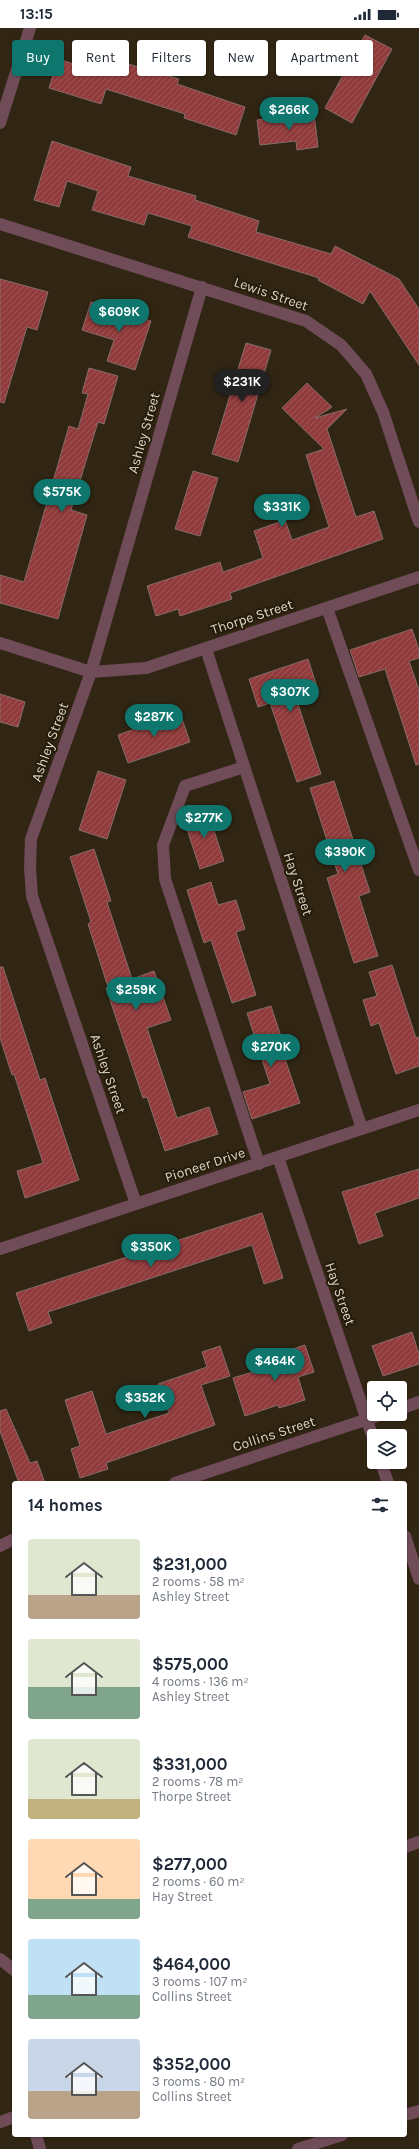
<!DOCTYPE html>
<html lang="en">
<head>
<meta charset="utf-8">
<style>
  body { margin:0; font-family:Karla,sans-serif; background:#f6f6f7; color:#1f2937; height:100vh; display:flex; flex-direction:column; font-size:15px; white-space:nowrap }
  * { box-sizing:border-box; margin:0 }
  p { font-size:13px; color:#747a83 }
  .icon { flex:none; width:22px; height:22px; fill:none; stroke:currentColor; stroke-width:2; stroke-linecap:round; stroke-linejoin:round }
  .map { position:relative; flex:1; overflow:hidden }
  .details { position:absolute; left:12px; top:1453px; width:395px; height:656px; display:flex; flex-direction:column; background:#fff; border-radius:4px; box-shadow:0 1px 3px #0004 }
  .details>* { flex:none }
  .top-card { position:absolute; left:12px; top:12px; width:395px; height:36px; display:flex; gap:8px }
  .buttons { position:absolute; left:367px; top:1353px; display:grid; gap:8px }
  .buttons a { display:grid; place-items:center; width:40px; height:40px; border-radius:4px; background:#fff; box-shadow:0 1px 3px #0004; font-size:20px }
  .price { position:absolute; translate:-50% -34px; padding:0 9px; border-radius:14px; background:#0f766e; color:#fff; font-size:13px; line-height:26px; filter:drop-shadow(0 1px 2px #0008) }
  .price::after { content:''; position:absolute; left:50%; top:24px; width:12px; height:9px; margin-left:-6px; background:inherit; clip-path:polygon(0 0,100% 0,50% 100%) }
  .price.active { background:#222; color:#fff }
  ul { padding:0; list-style:none }
  li { display:flex; align-items:center; gap:12px; height:100px; padding:0 16px }
  li span { display:grid; place-items:center; flex:none; width:112px; height:80px; border-radius:4px; color:#555 }
  li>.icon { margin-inline-start:auto }
  span .icon { width:48px; height:48px; fill:#fffc; stroke-width:1 }
  li b { font-size:17px }
  h2 { display:flex; justify-content:space-between; align-items:center; height:48px; padding:0 16px; font-size:17px }
  .pill { padding:0 14px; border-radius:4px; background:#fff; box-shadow:0 1px 3px #0004; font-size:14px; line-height:36px }
  .pill.active { background:#0f766e; color:#fff }
  .status { display:flex; justify-content:space-between; align-items:center; height:28px; padding:0 20px; background:#fff; direction:ltr }
  .status svg { height:11px; fill:currentColor }
  .map>svg:first-child { display:block }
  .building { fill:url(#building-hatch); stroke:#876c6a }
  .lines { fill:none; stroke-linecap:round; stroke-linejoin:round }
  .minor { stroke:#704c59; stroke-width:12 }
  .labels { text-anchor:middle; dominant-baseline:central; stroke-width:4; stroke-linejoin:round; paint-order:stroke }
  .street-label { font-size:14px; fill:#ddd6ca; stroke:#271c09 }
</style>
</head>
<body>
<div class="status"><b>13:15</b><svg viewBox="0 0 49 12"><path d="M0 12V9h3v3zM5 12V6h3v6zM10 12V3h3v9zM15 12V0h3v12zM26 1h20v11H26zM47 4h2v5h-2z"/></svg></div>
<div class="map">
<svg width="419" height="2121" viewBox="0 0 419 2121">
  <defs>
    <pattern id="building-hatch" width="6" height="6" patternUnits="userSpaceOnUse"><rect width="6" height="6" fill="#913b3c"/><path d="M-1 1l2-2M0 6l6-6M5 7l2-2" fill="none" stroke="#a05757"/></pattern>
  </defs>
  <rect width="100%" height="100%" fill="#312513"/>
  <path class="building" d="M365 7 392 21 352 95 325 80Z
    M91 25 179 51 177 56 245 79 236 107 184 90 185 86 106 61 101 76 49 60 58 31 86 40Z
    M314 85 318 119 297 122 296 113 260 117 257 92Z
    M52 113 131 139 128 148 196 168 195 172 259 193 256 204 331 226 335 218 399 251 419 281V337L370 263 363 276 318 252 319 250 188 209 192 198 148 185 144 197 92 182 98 163 67 153 59 179 34 172Z
    M0 251 48 264 37 302 27 299 4 375 0 374Z
    M91 274 151 293 135 342 107 333 114 312 82 302Z
    M246 315 271 322 238 434 212 426Z
    M89 340 118 348 104 396 98 394 71 482 87 487 58 591 0 575V547L24 554 69 398 78 401 88 366 82 365Z
    M307 355 332 379 315 390 347 381 327 401 356 489 374 483 383 511 230 565 232 571 180 588 178 581 156 588 147 558 220 534 223 544 263 530 254 503 285 492 292 512 329 499 306 427 324 421 282 380Z
    M193 443 218 450 200 508 175 501Z
    M412 601 419 622V630L409 633 419 662V736L416 737 385 641 359 649 350 622Z
    M308 631 317 659 295 667 321 746 297 754 270 675 258 679 249 651Z
    M0 666 25 674 18 699 0 694Z
    M180 685 190 714 128 735 118 707Z
    M98 743 126 752 107 811 79 802Z
    M334 753 370 864 359 868 378 928 354 935 327 850 338 846 310 760Z
    M207 781 224 833 200 841 183 789Z
    M94 821 111 873 107 874 132 951 154 943 171 992 147 1000 177 1090 209 1079 218 1106 165 1123 147 1069 143 1070 106 960 108 959 88 896 91 894 70 829Z
    M211 854 218 877 236 872 245 901 236 904 256 967 232 975 211 912 204 915 187 862Z
    M392 937 416 1010 419 1009V1038L396 1046 379 995 371 998 363 972 377 968 369 944Z
    M0 939H3L40 1052 45 1050 79 1152 25 1170 17 1143 43 1135 14 1046 12 1047 0 1010Z
    M271 978 288 1030 285 1031 300 1075 252 1091 243 1064 270 1056 247 985Z
    M419 1141V1170L375 1185 383 1208 359 1216 342 1164Z
    M262 1185 283 1250 264 1256 252 1217 48 1284 52 1295 29 1303 16 1265Z
    M412 1304 419 1326V1336L383 1348 372 1318Z
    M305 1317 314 1344 298 1349 305 1372 279 1380 278 1377 245 1388 233 1350 266 1340 263 1331Z
    M220 1318 230 1348 201 1357 215 1397 106 1435 108 1441 80 1450 71 1421 80 1418 65 1372 92 1363 106 1406 169 1385 158 1356 207 1339 202 1324Z
    M6 1381 30 1435 37 1433 45 1455H19L0 1403V1383Z"/>
  <g class="lines">
    <path class="minor" d="M0 95 30 0
      M0 196 306 293 341 317 366 346 383 384 419 494
      M327 580 419 842
      M0 615 91 644 146 640 419 549
      M206 621 362 1101
      M244 739 185 758 163 817 165 851 259 1136
      M278 1129 374 1413
      M136 1176 32 868 30 840 31 811 91 644 202 259
      M0 1221 419 1082
      M400 1381 419 1374
      M381 1434 388 1455
      M175 1455 383 1386
      M405 1508 419 1551
      M0 1518 14 1511
      M405 1819 419 1814
      M0 1931 14 1942
      M405 2087 419 2083
      M0 2094 14 2089
      M36 2107 40 2121
      M298 2121 342 2107"/>
  </g>
  <g class="labels">
    <g class="street-label">
      <text transform="translate(271 266) rotate(19)">Lewis Street</text>
      <text transform="translate(144 405) rotate(-74)">Ashley Street</text>
      <text transform="translate(252 589) rotate(-18)">Thorpe Street</text>
      <text transform="translate(50 714) rotate(-70)">Ashley Street</text>
      <text transform="translate(298 856) rotate(72)">Hay Street</text>
      <text transform="translate(108 1046) rotate(71)">Ashley Street</text>
      <text transform="translate(205 1137) rotate(-18)">Pioneer Drive</text>
      <text transform="translate(340 1266) rotate(71)">Hay Street</text>
      <text transform="translate(274 1406) rotate(-18)">Collins Street</text>
    </g>
  </g>
</svg>
<div class="buttons">
<a><svg class="icon" aria-label="locate" viewBox="0 0 24 24"><circle cx="12" cy="12" r="6"/><path d="M12 2v4M12 18v4M2 12h4M18 12h4"/></svg></a>
<a><svg class="icon" aria-label="layers" viewBox="0 0 24 24"><path d="M12 4l9 5-9 5-9-5zM3 14l9 5 9-5"/></svg></a>
</div>
<b class="price" style="left:289px;top:103px">$266K</b>
<b class="price" style="left:119px;top:305px">$609K</b>
<b class="price active" style="left:242px;top:375px">$231K</b>
<b class="price" style="left:62px;top:485px">$575K</b>
<b class="price" style="left:282px;top:500px">$331K</b>
<b class="price" style="left:290px;top:685px">$307K</b>
<b class="price" style="left:154px;top:710px">$287K</b>
<b class="price" style="left:204px;top:811px">$277K</b>
<b class="price" style="left:345px;top:845px">$390K</b>
<b class="price" style="left:136px;top:983px">$259K</b>
<b class="price" style="left:271px;top:1040px">$270K</b>
<b class="price" style="left:151px;top:1240px">$350K</b>
<b class="price" style="left:275px;top:1354px">$464K</b>
<b class="price" style="left:145px;top:1391px">$352K</b>
<div class="top-card">
<a class="pill active">Buy</a>
<a class="pill">Rent</a>
<a class="pill">Filters</a>
<a class="pill">New</a>
<a class="pill">Apartment</a>
</div>
<section class="details">
<h2>14 homes<svg class="icon" aria-label="filters" viewBox="0 0 24 24"><path d="M4 7h16M4 17h16"/><circle cx="9" cy="7" r="2"/><circle cx="15" cy="17" r="2"/></svg></h2>
<ul>
<li><span style="background:linear-gradient(#dfe7d0 70%,#b9a48a 0)"><svg class="icon" aria-label="home" viewBox="0 0 24 24"><path d="M3 11l9-7 9 7M6 9v11h12V9"/></svg></span><div><b>$231,000</b><p>2 rooms · 58 m²</p><p>Ashley Street</p></div></li>
<li><span style="background:linear-gradient(#dfe7d0 60%,#7fa58c 0)"><svg class="icon" aria-label="home" viewBox="0 0 24 24"><path d="M3 11l9-7 9 7M6 9v11h12V9"/></svg></span><div><b>$575,000</b><p>4 rooms · 136 m²</p><p>Ashley Street</p></div></li>
<li><span style="background:linear-gradient(#dfe7d0 75%,#c2b280 0)"><svg class="icon" aria-label="home" viewBox="0 0 24 24"><path d="M3 11l9-7 9 7M6 9v11h12V9"/></svg></span><div><b>$331,000</b><p>2 rooms · 78 m²</p><p>Thorpe Street</p></div></li>
<li><span style="background:linear-gradient(#ffd9b3 75%,#7fa58c 0)"><svg class="icon" aria-label="home" viewBox="0 0 24 24"><path d="M3 11l9-7 9 7M6 9v11h12V9"/></svg></span><div><b>$277,000</b><p>2 rooms · 60 m²</p><p>Hay Street</p></div></li>
<li><span style="background:linear-gradient(#bfe0f5 70%,#7fa58c 0)"><svg class="icon" aria-label="home" viewBox="0 0 24 24"><path d="M3 11l9-7 9 7M6 9v11h12V9"/></svg></span><div><b>$464,000</b><p>3 rooms · 107 m²</p><p>Collins Street</p></div></li>
<li><span style="background:linear-gradient(#c9d6e8 65%,#b9a48a 0)"><svg class="icon" aria-label="home" viewBox="0 0 24 24"><path d="M3 11l9-7 9 7M6 9v11h12V9"/></svg></span><div><b>$352,000</b><p>3 rooms · 80 m²</p><p>Collins Street</p></div></li>
</ul>
</section>
</div>
</body>
</html>
